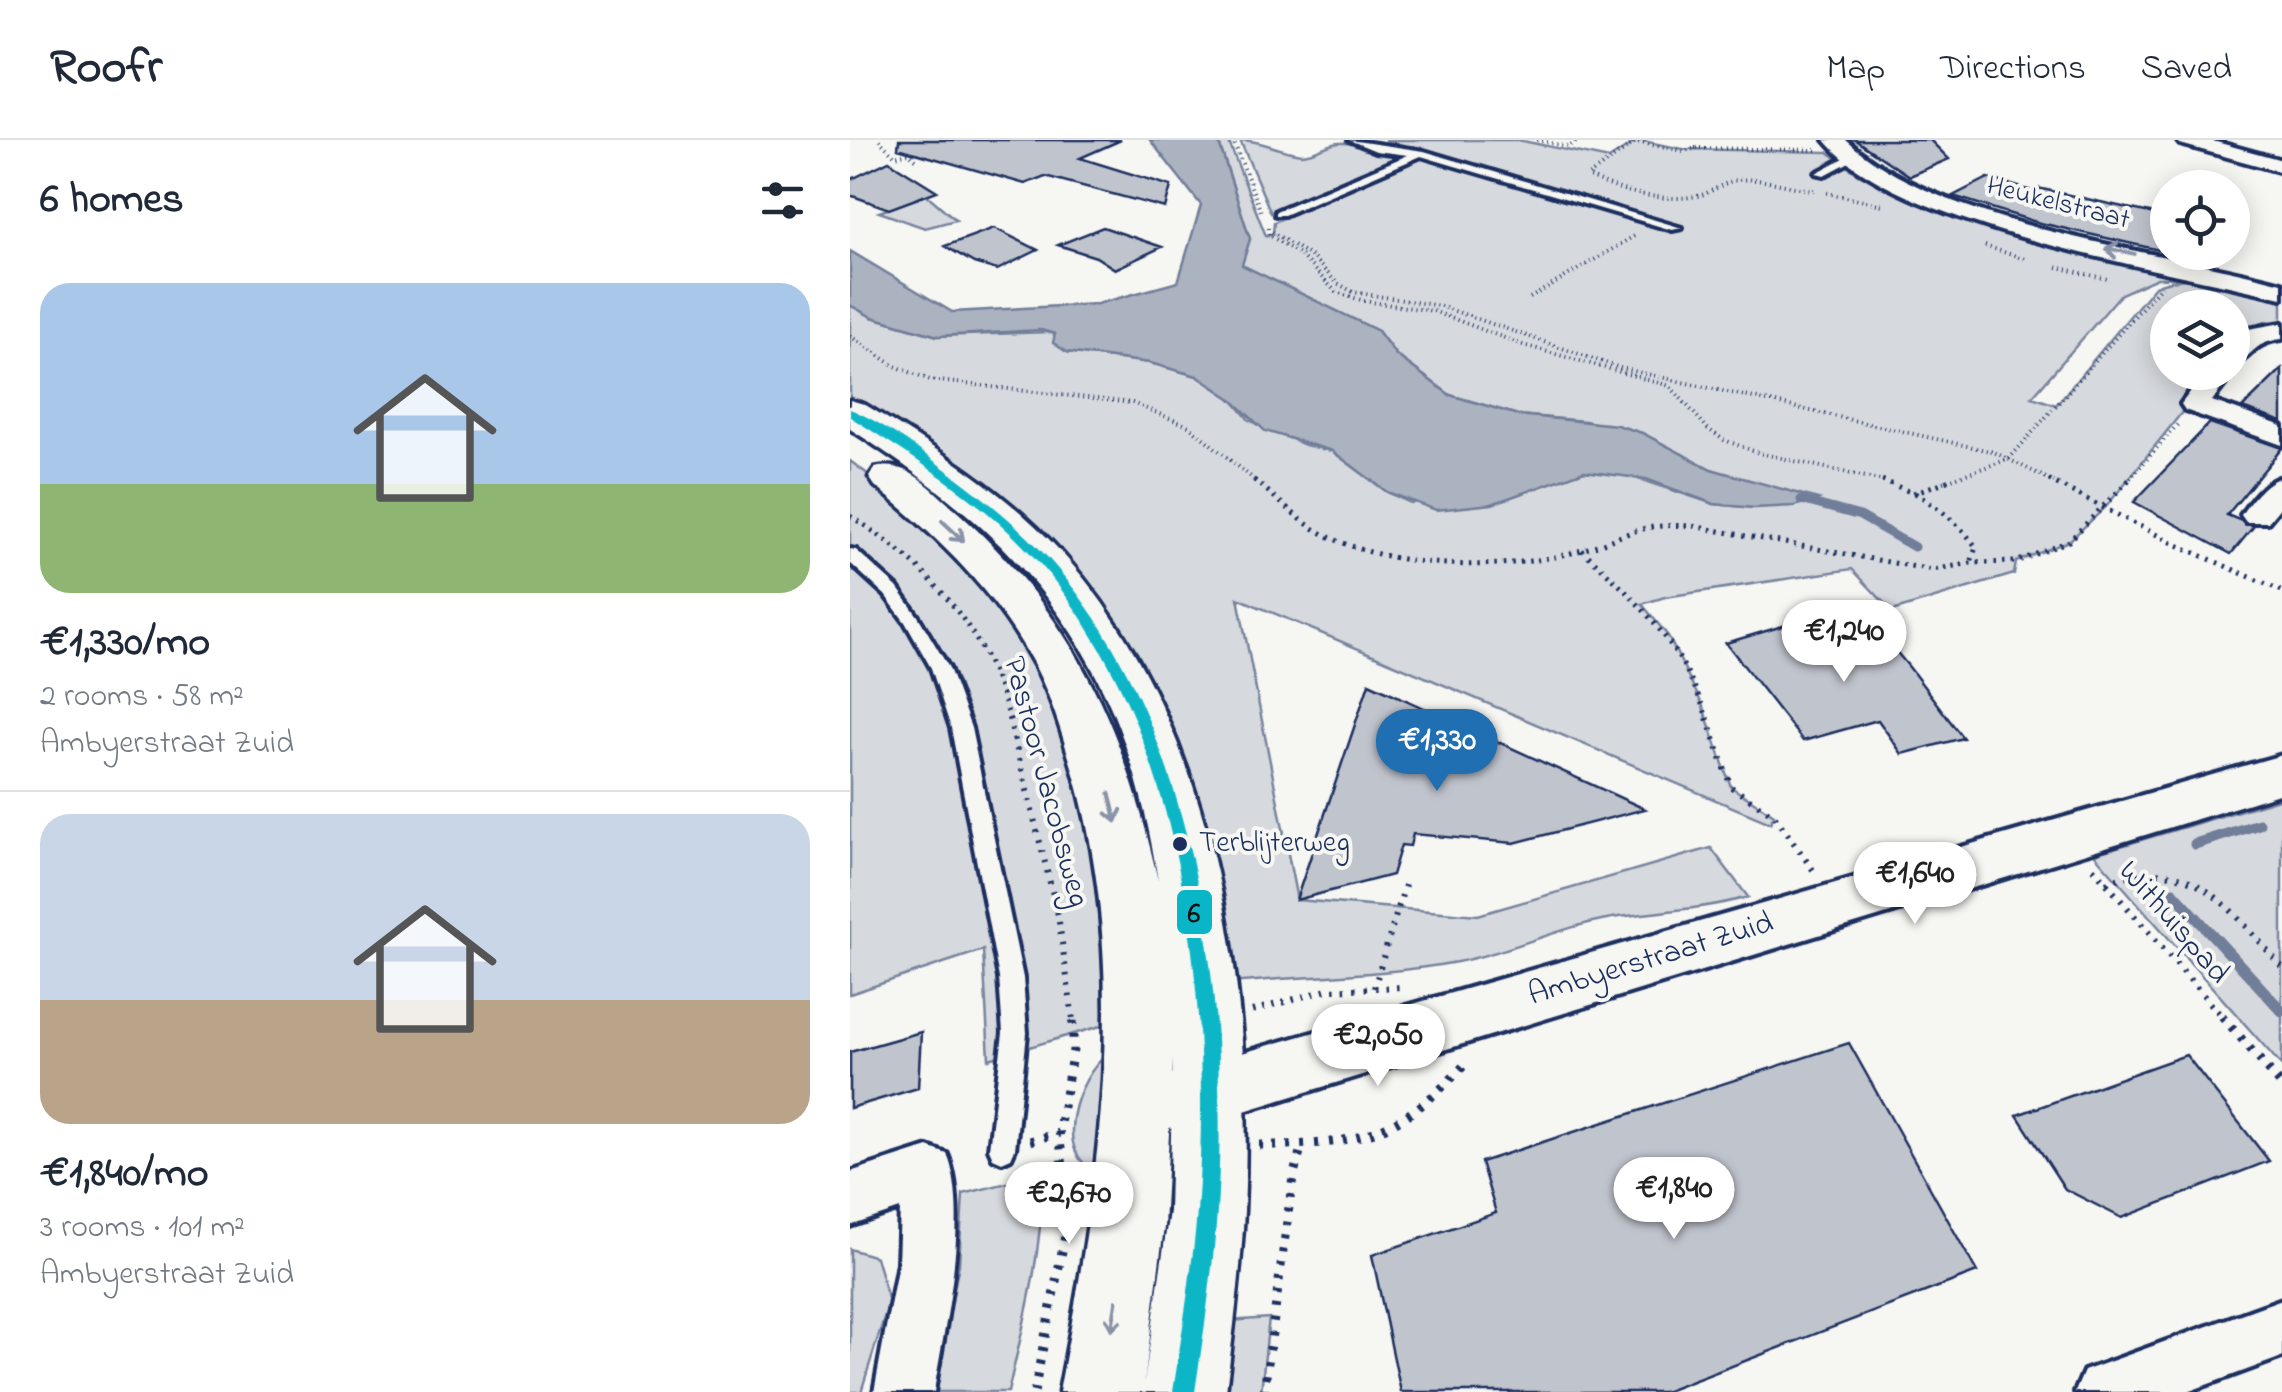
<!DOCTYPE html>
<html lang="en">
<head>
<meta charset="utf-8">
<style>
  body { margin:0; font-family:"Indie Flower",sans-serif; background:#f2f2f3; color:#1f2937; height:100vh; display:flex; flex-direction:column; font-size:38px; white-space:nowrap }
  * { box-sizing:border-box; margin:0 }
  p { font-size:32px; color:#747a83 }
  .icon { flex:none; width:55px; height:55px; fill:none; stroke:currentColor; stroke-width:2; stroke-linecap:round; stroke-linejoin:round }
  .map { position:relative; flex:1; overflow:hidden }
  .panel { display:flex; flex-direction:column; background:#fff; width:850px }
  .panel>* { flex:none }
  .controls { position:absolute; left:1300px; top:30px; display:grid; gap:20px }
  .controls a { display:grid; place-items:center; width:100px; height:100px; border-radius:50%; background:#fff; box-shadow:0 5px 25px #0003; font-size:50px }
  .price { position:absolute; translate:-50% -85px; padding:0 22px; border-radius:35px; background:#fff; color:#222; font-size:32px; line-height:65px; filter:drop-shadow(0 2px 5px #0008) }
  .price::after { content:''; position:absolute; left:50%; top:60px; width:30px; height:22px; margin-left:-15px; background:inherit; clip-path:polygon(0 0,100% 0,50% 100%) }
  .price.current { background:#1f6fb2; color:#fff }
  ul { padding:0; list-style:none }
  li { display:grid; align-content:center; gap:20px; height:530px; padding:0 40px }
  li+li { border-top:2px solid #e0e1e3 }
  li span { display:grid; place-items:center; height:310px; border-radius:30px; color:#555 }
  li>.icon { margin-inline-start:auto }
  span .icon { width:180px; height:180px; fill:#fffc; stroke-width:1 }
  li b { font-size:42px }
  h2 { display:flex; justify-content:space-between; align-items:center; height:120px; padding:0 40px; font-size:42px }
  header { display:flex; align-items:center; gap:60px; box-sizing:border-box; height:140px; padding:0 50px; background:#fff; border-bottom:2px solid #e0e1e3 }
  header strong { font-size:48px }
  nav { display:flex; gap:55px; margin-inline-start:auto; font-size:35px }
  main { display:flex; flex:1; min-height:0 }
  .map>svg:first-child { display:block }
  .green { fill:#d6d9dd; stroke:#78849e; stroke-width:2.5 }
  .water { fill:#abb2c0; stroke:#717e99; stroke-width:2.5 }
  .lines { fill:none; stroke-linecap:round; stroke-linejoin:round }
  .stream-far1 { stroke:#717e99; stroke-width:9 }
  .stream { stroke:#717e99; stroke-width:11 }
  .building { fill:#c0c4cd; stroke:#1b2f5e; stroke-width:2.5 }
  .service-casing { stroke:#1b2f5e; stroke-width:8 }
  .minor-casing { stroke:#1b2f5e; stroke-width:8 }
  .tertiary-casing { stroke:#1b2f5e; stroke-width:8 }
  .secondary-casing { stroke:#1b2f5e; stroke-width:7 }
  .path-far3 { stroke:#1b2f5e; stroke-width:4; stroke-dasharray:1 4; stroke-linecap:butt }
  .path-far2 { stroke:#1b2f5e; stroke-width:5; stroke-dasharray:2.5 6; stroke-linecap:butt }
  .path-far1 { stroke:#1b2f5e; stroke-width:6; stroke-dasharray:2.5 8; stroke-linecap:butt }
  .path { stroke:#1b2f5e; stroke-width:9; stroke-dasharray:4 10; stroke-linecap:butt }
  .service { fill:#f6f6f2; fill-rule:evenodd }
  .minor { fill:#f6f6f2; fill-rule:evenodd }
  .tertiary { fill:#f6f6f2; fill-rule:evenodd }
  .secondary { fill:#f6f6f2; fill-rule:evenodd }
  .bus-1-casing { stroke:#f6f6f2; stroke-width:7 }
  .bus-1 { fill:#09b6c7; fill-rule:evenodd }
  .oneway { stroke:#8892a8 }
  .bus-dot { fill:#1b2f5e; stroke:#f6f6f2; stroke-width:4 }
  .labels { text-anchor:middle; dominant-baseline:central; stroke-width:8; stroke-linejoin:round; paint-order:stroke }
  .far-street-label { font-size:28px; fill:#1b2f5e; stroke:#f6f6f2 }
  .bus-label { font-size:30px; fill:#1b2f5e; stroke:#f6f6f2; text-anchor:start }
  .street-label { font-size:32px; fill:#1b2f5e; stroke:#f6f6f2 }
  .line-badge { stroke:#f6f6f2; stroke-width:4 }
  .pale-badge-label { font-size:28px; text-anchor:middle; font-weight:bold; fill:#111 }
</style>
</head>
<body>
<header>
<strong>Roofr</strong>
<nav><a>Map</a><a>Directions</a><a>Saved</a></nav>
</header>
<main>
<section class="panel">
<h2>6 homes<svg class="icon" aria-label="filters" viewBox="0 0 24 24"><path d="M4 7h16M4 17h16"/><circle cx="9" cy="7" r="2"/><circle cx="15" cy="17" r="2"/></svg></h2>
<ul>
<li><span style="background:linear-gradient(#a9c7e8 65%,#8fb573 0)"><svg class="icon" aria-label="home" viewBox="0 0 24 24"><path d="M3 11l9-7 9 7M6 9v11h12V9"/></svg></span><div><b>€1,330/mo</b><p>2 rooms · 58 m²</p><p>Ambyerstraat Zuid</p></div></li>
<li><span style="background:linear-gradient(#c9d6e8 60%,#b9a48a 0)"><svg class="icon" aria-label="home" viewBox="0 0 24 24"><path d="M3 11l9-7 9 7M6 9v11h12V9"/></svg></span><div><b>€1,840/mo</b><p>3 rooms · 101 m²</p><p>Ambyerstraat Zuid</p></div></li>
</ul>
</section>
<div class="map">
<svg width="1432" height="1252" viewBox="0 0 1432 1252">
  <rect width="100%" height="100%" fill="#f6f6f2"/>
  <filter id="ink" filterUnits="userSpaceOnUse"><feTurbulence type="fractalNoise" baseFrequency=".01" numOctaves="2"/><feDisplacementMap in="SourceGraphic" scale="20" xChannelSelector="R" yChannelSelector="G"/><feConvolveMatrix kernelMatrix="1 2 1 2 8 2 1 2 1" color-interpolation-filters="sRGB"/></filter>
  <g filter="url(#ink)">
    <path class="green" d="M368 0H378L416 96 423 94 424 82 571 17 828 90 833 86 535 0H668L759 19 788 0 833 9 978 12 1008 34 1090 70 1347 137 1307 138 1271 154 1182 257 1206 265 1305 146C1341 129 1394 147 1432 153V183L1415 181 1383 198 1382 168H1318V232L1348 233 1329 263 1337 266 1256 367 1219 401 1166 422 1164 434 1042 471 1002 429 815 457 792 464 818 496 852 564 881 647 924 675 920 683 388 458 447 760 628 775 861 708 898 757C851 770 809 771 762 778 709 787 660 812 607 822 532 836 454 836 378 843L243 473 0 263V165L22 177 87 196 201 192 205 194 204 203 217 212 300 223 347 236 381 258 399 280 455 305 482 311 537 352 560 363 682 349 734 331 770 333 864 364 904 368 908 345 861 329 792 293 735 281 668 275 600 255 546 215 528 191 391 125 400 99Z
      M390 0C412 0 430 12 452 14 464 14 477 4 489 3 512 2 537 12 560 14L421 73Z
      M77 55 106 80 75 88 29 72Z
      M0 321 53 360 158 464 233 614 271 880 139 919 133 810 0 854Z
      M1432 658V926L1244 714Z
      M257 915 247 1031C201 1016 227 936 257 915Z
      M185 1036 192 1044C192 1115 174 1183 158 1252H84L109 1124 113 1054Z
      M0 1109 26 1117 39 1162 11 1252H0Z
      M419 1178 411 1252H370L379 1181Z"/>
    <path class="water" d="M300 0H368L400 99 392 125 528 191 546 215 600 255 668 275 767 285 792 293 861 329 968 359 944 366 904 368 864 364 796 339 734 331 642 364 586 370 537 352 482 311 415 291 380 258 347 236 300 223 217 212 203 203 205 194 191 190 88 196 22 177 0 165V111L102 172 247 164 328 142 351 65Z"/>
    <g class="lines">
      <path class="stream-far1" d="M951 360 1010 376 1064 407"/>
      <path class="stream" d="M1345 704 1409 684
        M1323 752 1432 871"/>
    </g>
    <path class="building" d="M49 0H271L230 18 321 46 315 68 195 36 175 44 48 8Z
      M1005 0H1080L1099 19 1059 36Z
      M39 21 87 51 39 69 0 55V40Z
      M1138 38 1182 51 1188 48 1318 77V112L1186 82 1103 56Z
      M253 87 312 107 265 129 246 117 208 105Z
      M144 88 188 110 147 130 124 123 95 106Z
      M1432 229V282L1392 268Z
      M1360 283 1432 308 1377 375 1404 386 1381 414 1284 362Z
      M1021 481 1059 527 1113 598 1052 614 1028 580 953 601 876 503 936 485 946 499Z
      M519 543 795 669 664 703 563 694 560 706 551 705 542 735 446 760Z
      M71 892 68 948 0 968V912Z
      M999 903 1127 1132 814 1252H551L522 1115 646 1073 631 1022Z
      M1336 915 1419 1021 1272 1078 1215 1049 1167 975Z"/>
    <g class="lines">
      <g class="service-casing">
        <path id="service" d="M499 0 574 11 832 88 822 90 571 16 434 75H426V71L558 15 526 11Z
          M996 17 1005 19 975 35 966 33Z
          M0 409 6 410 47 447 68 476 99 528 121 588 173 838 177 893 165 1009 161 1018 152 1022 143 1018 139 1009 153 893 149 838 101 588 81 528 55 482 35 455 0 423Z"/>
      </g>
      <g class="minor-casing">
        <path id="minor" d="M975 0H996C1092 88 1305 109 1432 143V158C1318 130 1046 88 975 0Z
          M1327 0H1359L1432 20V32L1330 4Z
          M1432 183V199C1399 203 1405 218 1382 224V200L1393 190Z
          M1382 230 1384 232 1362 261 1432 286V305L1335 270 1331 264 1355 232Z
          M1432 337V365L1418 382H1396L1391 375C1401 360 1415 341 1432 337Z
          M78 1007 97 1014C121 1073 94 1189 84 1252H24L48 1123 50 1069 0 1086V1032Z
          M1432 1159V1217L1337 1252H1225L1234 1231Z"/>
      </g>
      <g class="tertiary-casing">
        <path id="tertiary" d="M1432 615V653L329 991 306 982 297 961 306 940 329 931Z"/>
      </g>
      <g class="secondary-casing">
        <path id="secondary" d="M0 260 14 264C84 307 157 352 213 414 366 583 405 851 394 1071 391 1132 383 1192 376 1252H209C248 1046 283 832 222 627 210 588 199 549 178 514 140 447 84 394 25 346L19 337 25 328C57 320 79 347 102 367 222 472 274 587 308 741 274 521 184 406 0 289ZM323 919 319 1071 294 1244 314 1087Z"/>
      </g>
      <path class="path-far3" d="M29 0 45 16 59 13 68 21
        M383 0 411 72
        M687 0 719 7 729 0
        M845 8 967 10
        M848 8 834 11 786 2 738 36C768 52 817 64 851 55 864 51 874 42 887 40 913 37 939 48 964 50
        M977 53 1033 65
        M418 88 419 95 449 114 486 152 514 161 583 171 673 205 820 246 858 289 874 300 909 313 1038 342
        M422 92 462 117 487 143 503 152 590 166 770 228 1144 312 1204 342
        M1135 106 1175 119
        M1207 127 1257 139
        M680 158 786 95
        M0 196 45 226 80 240 282 263 339 286 407 342
        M1093 342 1159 319 1311 146
        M1277 342 1328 284"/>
      <path class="path-far2" d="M404 340C422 354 439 371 457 384 525 431 655 434 732 410 781 395 786 383 842 386L1082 430 1121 423 1166 422 1219 401 1279 340
        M1032 340 1063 353 1100 340
        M1199 340 1323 403 1432 451
        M1065 353C1089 368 1110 384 1126 407L1121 423
        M0 376C79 425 135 489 160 580
        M732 410C792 465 830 502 858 580"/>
      <path class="path-far1" d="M159 578 208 775 223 879
        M857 578 881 647 924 675 966 734
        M1243 728 1374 879
        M1256 743C1342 709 1381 770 1432 827
        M524 848 555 745
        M402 871 477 850 552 847"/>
      <path class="path" d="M1372 876 1432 946
        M180 1001 209 993
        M409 1005C508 1006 550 996 619 920
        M218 1079 209 989 223 910V876
        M184 1252 215 1096
        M414 1252 443 1037 452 1005"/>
      <use href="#service" class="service"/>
      <use href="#minor" class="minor"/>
      <use href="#tertiary" class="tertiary"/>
      <use href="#secondary" class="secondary"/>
      <g class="bus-1-casing">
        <path id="bus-1" d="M0 269C34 283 72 312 102 334 137 360 170 387 199 419 348 583 380 858 367 1071 363 1132 354 1192 345 1252H323C332 1192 342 1132 347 1072 363 862 336 590 191 425 138 364 68 320 0 277Z"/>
      </g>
      <use href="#bus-1" class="bus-1"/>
    </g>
    <defs><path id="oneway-shaft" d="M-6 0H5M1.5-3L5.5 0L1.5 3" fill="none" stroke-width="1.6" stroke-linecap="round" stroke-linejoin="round" transform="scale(2.5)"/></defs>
    <g class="oneway">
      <use href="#oneway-shaft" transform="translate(1270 111) rotate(-169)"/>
      <use href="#oneway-shaft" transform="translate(103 391) rotate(43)"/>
      <use href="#oneway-shaft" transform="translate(263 668) rotate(76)"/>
      <use href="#oneway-shaft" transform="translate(264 1176) rotate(99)"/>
    </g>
  </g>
  <circle class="bus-dot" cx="330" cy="704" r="9"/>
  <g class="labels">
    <g class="far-street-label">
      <text transform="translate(1208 64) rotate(14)">Heukelstraat</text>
    </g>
    <g class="bus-label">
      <text x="349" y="704">Terblijterweg</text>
    </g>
    <g class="street-label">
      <text transform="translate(195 642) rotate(75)">Pastoor Jacobsweg</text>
      <text transform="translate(1323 783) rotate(49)">Withuispad</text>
      <text transform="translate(801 820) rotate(-17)">Ambyerstraat Zuid</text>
    </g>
  </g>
  <rect class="line-badge" x="325" y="748" width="39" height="48" rx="10" fill="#09b6c7"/>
  <g class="pale-badge-label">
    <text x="344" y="782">6</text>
  </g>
</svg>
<div class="controls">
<a><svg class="icon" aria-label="locate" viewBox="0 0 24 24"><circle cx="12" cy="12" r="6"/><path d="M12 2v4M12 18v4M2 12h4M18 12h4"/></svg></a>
<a><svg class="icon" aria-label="layers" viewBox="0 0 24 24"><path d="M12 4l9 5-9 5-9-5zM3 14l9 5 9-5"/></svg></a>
</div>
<b class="price" style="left:994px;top:545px">€1,240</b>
<b class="price current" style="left:587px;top:654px">€1,330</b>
<b class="price" style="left:1065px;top:787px">€1,640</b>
<b class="price" style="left:528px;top:949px">€2,050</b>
<b class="price" style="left:824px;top:1102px">€1,840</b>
<b class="price" style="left:219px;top:1107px">€2,670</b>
</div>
</main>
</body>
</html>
